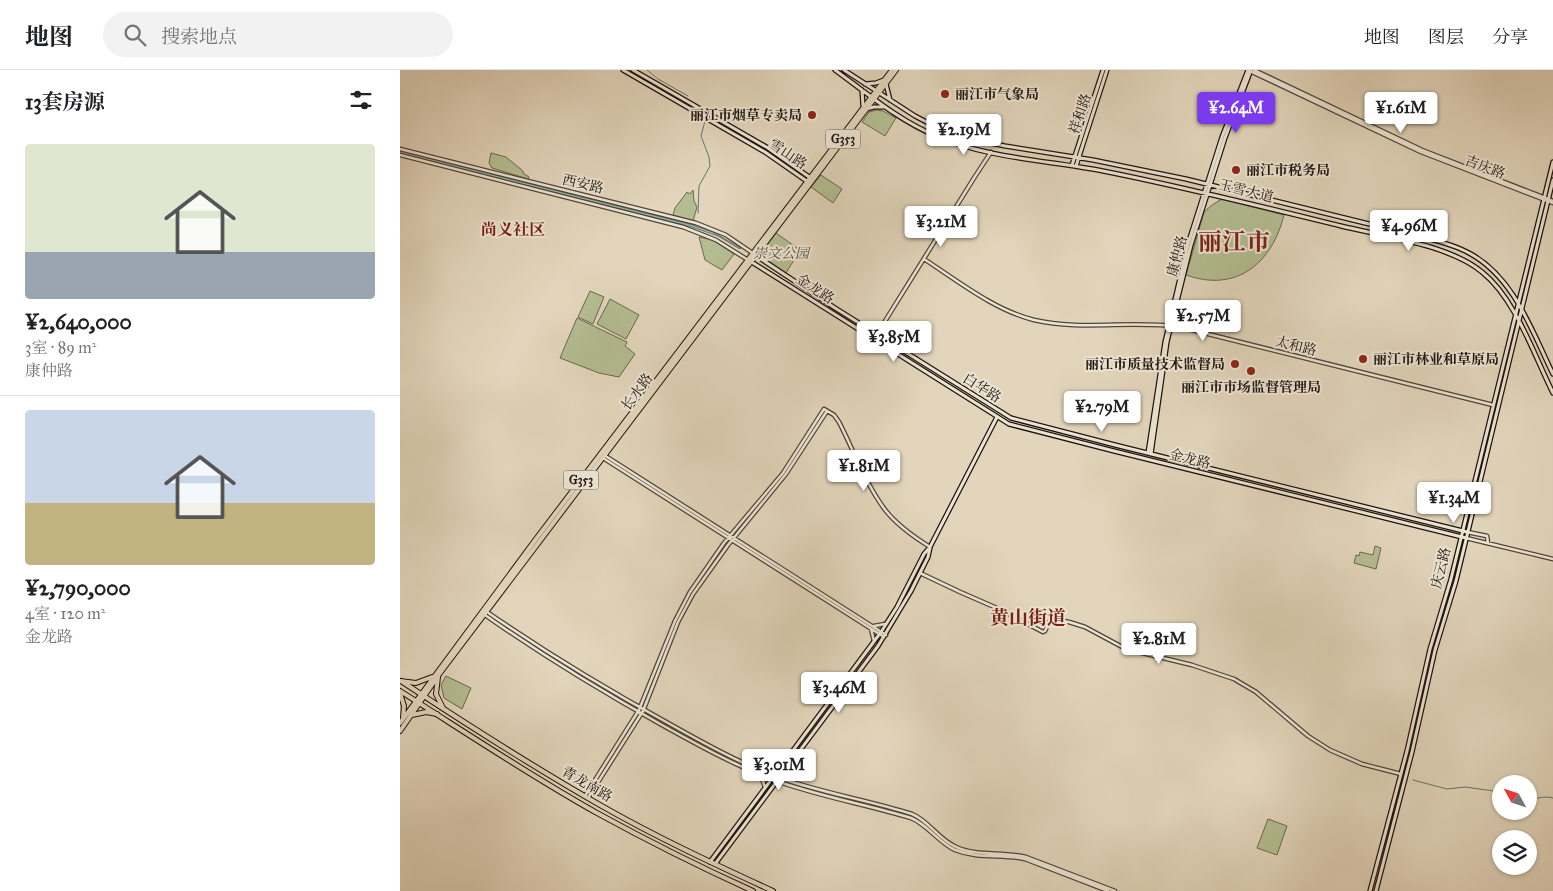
<!DOCTYPE html>
<html lang="zh">
<head>
<meta charset="utf-8">
<style>
  body { margin:0; font-family:"IM FELL Great Primer","Noto Serif SC",serif; background:#f2f2f2; color:#202124; height:100vh; display:flex; flex-direction:column; font-size:19px; white-space:nowrap }
  * { box-sizing:border-box; margin:0 }
  p { font-size:16px; color:#757577 }
  .icon { flex:none; width:28px; height:28px; fill:none; stroke:currentColor; stroke-width:2; stroke-linecap:round; stroke-linejoin:round }
  .map { position:relative; flex:1; overflow:hidden }
  .sheet { display:flex; flex-direction:column; background:#fff; width:400px }
  .sheet>* { flex:none }
  .needle { width:32px; rotate:310deg }
  .tools { position:absolute; left:1092px; top:705px; display:grid; gap:10px }
  .tools a { display:grid; place-items:center; width:45px; height:45px; border-radius:50%; background:#fff; box-shadow:0 1px 4px #0004; font-size:25px }
  .price { position:absolute; translate:-50% -42px; padding:0 11px; border-radius:5px; background:#fff; color:#222; font-size:16px; line-height:32px; filter:drop-shadow(0 1px 2px #0008) }
  .price::after { content:''; position:absolute; left:50%; top:30px; width:15px; height:11px; margin-left:-8px; background:inherit; clip-path:polygon(0 0,100% 0,50% 100%) }
  .price.on { background:#7c3aed; color:#fff }
  ul { padding:0; list-style:none }
  li { display:grid; align-content:center; gap:10px; height:265px; padding:0 25px }
  li+li { border-top:1px solid #e0e0e0 }
  li span { display:grid; place-items:center; height:155px; border-radius:5px; color:#555 }
  li>.icon { margin-inline-start:auto }
  span .icon { width:90px; height:90px; fill:#fffc; stroke-width:1 }
  li b { font-size:21px }
  h2 { display:flex; justify-content:space-between; align-items:center; height:60px; padding:0 25px; font-size:21px }
  header { display:flex; align-items:center; gap:30px; box-sizing:border-box; height:70px; padding:0 25px; background:#fff; border-bottom:1px solid #e0e0e0 }
  header strong { font-size:24px }
  nav { display:flex; gap:28px; margin-inline-start:auto; font-size:18px }
  .search { width:350px; height:45px; background:#f2f2f2; display:flex; align-items:center; gap:12px; box-sizing:border-box; padding:0 18px; border-radius:28px; color:#757577; font-size:19px }
  main { display:flex; flex:1; min-height:0 }
  .map>svg:first-child { display:block }
  .green { fill:#b3bd91; stroke:#686850 }
  .water { fill:#95b9b0; stroke:#65776f }
  .lines { fill:none; stroke-linecap:round; stroke-linejoin:round }
  .stream { stroke:#65776f; stroke-width:1 }
  .tertiary-casing { stroke:#4f4439; stroke-width:5 }
  .secondary-casing { stroke:#1e130e; stroke-width:5.5 }
  .primary-casing { stroke:#1e130e; stroke-width:6 }
  .trunk-casing { stroke:#1e130e; stroke-width:6 }
  .tertiary { stroke:#ece4d3; stroke-width:2.5 }
  .secondary { stroke:#ece4d3; stroke-width:3 }
  .primary { stroke:#e2d5bb; stroke-width:4 }
  .trunk { stroke:#e2d5bb; stroke-width:4 }
  .poi-dot { fill:#8f2418; stroke:#ece4d3; stroke-width:2 }
  .labels { text-anchor:middle; dominant-baseline:central; stroke-width:4; stroke-linejoin:round; paint-order:stroke }
  .shield { fill:#ece4d3; stroke:#5c5249; stroke-width:1 }
  .shield-label { font-size:12px; font-weight:bold; fill:#1e130e }
  .poi-label { font-size:14px; font-weight:bold; fill:#1e130e; stroke:#ece4d3; text-anchor:start }
  .street-label { font-size:14px; fill:#1e130e; stroke:#ece4d3 }
  .park-label { font-size:14px; font-style:italic; fill:#524e3c; stroke:#ece4d3 }
  .quarter-label { font-size:16px; font-weight:bold; fill:#7a1f14; stroke:#ece4d3 }
  .district-label { font-size:19px; font-weight:bold; fill:#7a1f14; stroke:#ece4d3 }
  .town-label { font-size:24px; font-weight:bold; fill:#7a1f14; stroke:#ece4d3 }
</style>
</head>
<body>
<header>
<strong>地图</strong>
<div class="search"><svg class="icon" aria-label="search" viewBox="0 0 24 24"><circle cx="10" cy="10" r="6"/><path d="M15 15l6 6"/></svg>搜索地点</div>
<nav><a>地图</a><a>图层</a><a>分享</a></nav>
</header>
<main>
<section class="sheet">
<h2>13套房源<svg class="icon" aria-label="filters" viewBox="0 0 24 24"><path d="M4 7h16M4 17h16"/><circle cx="9" cy="7" r="2"/><circle cx="15" cy="17" r="2"/></svg></h2>
<ul>
<li><span style="background:linear-gradient(#dfe7d0 70%,#9aa5b1 0)"><svg class="icon" aria-label="home" viewBox="0 0 24 24"><path d="M3 11l9-7 9 7M6 9v11h12V9"/></svg></span><div><b>¥2,640,000</b><p>3室 · 89 m²</p><p>康仲路</p></div></li>
<li><span style="background:linear-gradient(#c9d6e8 60%,#c2b280 0)"><svg class="icon" aria-label="home" viewBox="0 0 24 24"><path d="M3 11l9-7 9 7M6 9v11h12V9"/></svg></span><div><b>¥2,790,000</b><p>4室 · 120 m²</p><p>金龙路</p></div></li>
</ul>
</section>
<div class="map">
<svg width="1153" height="821" viewBox="0 0 1153 821">
  <rect width="100%" height="100%" fill="#e2d5bb"/>
  <filter id="stains"><feTurbulence type="fractalNoise" baseFrequency=".004" numOctaves="4"/><feColorMatrix values="0 0 0 0 .2 0 0 0 0 .09 0 0 0 0 .02 0 0 0 .5 -.17"/></filter>
  <radialGradient id="worn" r=".72"><stop offset=".6" stop-color="#630" stop-opacity="0"/><stop offset="1" stop-color="#630" stop-opacity=".3"/></radialGradient>
  <path class="green" d="M477 40 483 41 496 48 485 66 462 52 469 42Z
    M91 83 106 87 123 101V103L129 107 128 109 92 98 89 93Z
    M421 105 442 119 433 133 411 117Z
    M293 120 294 131 297 137 293 151 273 145 275 138 287 122 290 124Z
    M822 129 884 145C872 193 837 223 786 205L804 142 812 135Z
    M376 163 400 180 386 203C376 197 364 193 363 180Z
    M299 167 313 170 334 184 322 200 305 190Z
    M190 221 204 227 193 254 178 247Z
    M210 229 239 245 226 269 197 254Z
    M177 248 227 272 225 276 235 284 219 307 199 303 160 288Z
    M975 476 981 478 976 499 954 493 956 485 959 486 960 482 973 485Z
    M46 606 71 618 62 639 44 628 41 615Z
    M868 749 887 756 877 785 857 778Z"/>
  <path class="water" d="M0 81 293 155 313 162 341 178 340 179 318 166 292 157 0 84Z"/>
  <g class="lines">
    <path class="stream" d="M247 0 258 9 288 26
      M298 143 299 116 310 96 309 87 301 66 305 51
      M483 272 495 280
      M1013 710 1047 719 1065 717 1101 722
      M1129 729C1137 730 1141 725 1153 728"/>
    <g class="tertiary-casing">
      <path id="tertiary" d="M854 0 1022 80 1153 131
        M850 1 1021 82 1153 133
        M0 79 296 153 326 165 354 184
        M0 85 283 157 316 170 348 190
        M524 189C558 211 594 240 634 250 682 261 732 250 780 257L1093 335
        M477 264 574 108 591 82
        M204 385 486 565
        M203 388 484 567
        M1067 462 1087 466 1088 473
        M1066 468 1153 489
        M520 503 560 522 599 539 643 562 645 561 651 549 669 552 685 557 726 579 792 595 834 609 856 622 908 666 930 680 962 694 1001 704
        M87 542C145 582 206 619 268 653 300 671 334 690 369 704 415 722 465 729 512 744 529 751 538 769 556 777 578 787 603 781 626 787L715 821
        M85 545C142 585 201 621 262 655 298 675 334 695 371 709 416 726 465 734 511 748 528 755 538 772 555 780 578 789 602 784 625 789L708 821
        M474 556 485 554
        M471 559 474 571
        M386 700 387 710
        M361 706 365 717
        M185 726 239 640 275 551 290 522 324 473 383 403 424 339 434 345 439 352C454 381 466 415 486 441 498 456 514 467 530 477
        M188 728 243 641 278 552 293 524 328 475 386 404 427 341"/>
    </g>
    <g class="secondary-casing">
      <path id="secondary" d="M223 0 365 82 408 112
        M233 0 368 78 412 109
        M435 0C468 24 498 50 536 66 587 88 644 90 698 100 780 116 860 136 941 156 982 166 1050 175 1082 202 1115 228 1134 285 1153 323
        M444 0 515 46 538 58 567 68 605 76 693 90 786 109 1022 167C1038 171 1055 175 1069 183 1114 207 1132 261 1153 304
        M465 14 476 13 484 10
        M486 14 490 30
        M462 20 463 36
        M466 39 474 37H485
        M672 95 703 0
        M676 96 707 0
        M355 185 435 238 611 348 715 375 1067 462
        M350 191 609 354 714 381 1066 468
        M748 383 765 272 788 174 822 67 848 0
        M751 384 767 272 791 175 825 68 851 0
        M310 792 481 562 497 537 524 484 530 477 597 347
        M315 794 478 576 511 521 528 487 530 478
        M970 821 1007 681 1030 579 1051 509 1153 92
        M976 821 1012 682 1035 580 1056 511 1153 110"/>
    </g>
    <g class="primary-casing">
      <path id="primary" d="M1 611C66 654 132 696 200 735 256 767 314 794 373 821
        M0 621C65 662 129 705 197 743 248 771 300 797 353 821"/>
    </g>
    <g class="trunk-casing">
      <path id="trunk" d="M38 607 36 624 43 638
        M0 611 16 613 32 607
        M0 623 4 636 3 648
        M12 645 26 642 37 644
        M0 653 136 469 492 0
        M0 661 40 603 496 0"/>
    </g>
    <use href="#tertiary" class="tertiary"/>
    <use href="#secondary" class="secondary"/>
    <use href="#primary" class="primary"/>
    <use href="#trunk" class="trunk"/>
  </g>
  <g class="poi-dot">
    <circle cx="545" cy="24" r="5"/>
    <circle cx="412" cy="45" r="5"/>
    <circle cx="836" cy="100" r="5"/>
    <circle cx="963" cy="289" r="5"/>
    <circle cx="835" cy="294" r="5"/>
    <circle cx="851" cy="301" r="5"/>
  </g>
  <g class="labels">
    <g class="shield">
      <rect x="425.5" y="59.5" width="35" height="19" rx="4"/>
      <rect x="163.5" y="400.5" width="35" height="19" rx="4"/>
    </g>
    <g class="shield-label">
      <text x="443" y="69">G353</text>
      <text x="181" y="410">G353</text>
    </g>
    <g class="poi-label">
      <text x="555" y="24">丽江市气象局</text>
      <text x="402" y="45" text-anchor="end">丽江市烟草专卖局</text>
      <text x="846" y="100">丽江市税务局</text>
      <text x="973" y="289">丽江市林业和草原局</text>
      <text x="825" y="294" text-anchor="end">丽江市质量技术监督局</text>
      <text x="851" y="317" text-anchor="middle">丽江市市场监督管理局</text>
    </g>
    <g class="street-label">
      <text transform="translate(680 44) rotate(-71)">祥和路</text>
      <text transform="translate(388 84) rotate(34)">雪山路</text>
      <text transform="translate(1085 97) rotate(21)">吉庆路</text>
      <text transform="translate(183 114) rotate(13)">西安路</text>
      <text transform="translate(846 121) rotate(14)">玉雪大道</text>
      <text transform="translate(777 186) rotate(-75)">康仲路</text>
      <text transform="translate(415 219) rotate(33)">金龙路</text>
      <text transform="translate(896 276) rotate(14)">太和路</text>
      <text transform="translate(582 318) rotate(32)">白华路</text>
      <text transform="translate(237 322) rotate(-53)">长水路</text>
      <text transform="translate(790 389) rotate(14)">金龙路</text>
      <text transform="translate(1041 498) rotate(-76)">庆云路</text>
      <text transform="translate(187 714) rotate(30)">青龙南路</text>
    </g>
    <g class="park-label">
      <text x="381" y="183">崇文公园</text>
    </g>
    <g class="quarter-label">
      <text x="113" y="159">尚义社区</text>
    </g>
    <g class="district-label">
      <text x="628" y="547">黄山街道</text>
    </g>
    <g class="town-label">
      <text x="834" y="172">丽江市</text>
    </g>
  </g>
  <rect width="100%" height="100%" filter="url(#stains)"/>
  <rect width="100%" height="100%" fill="url(#worn)"/>
</svg>
<div class="tools">
<a><svg class="needle" viewBox="-14 -14 28 28"><path d="M0-13l5 13h-10z" fill="#e53935"/><path d="M0 13l5-13h-10z" fill="#757577"/></svg></a>
<a><svg class="icon" aria-label="layers" viewBox="0 0 24 24"><path d="M12 4l9 5-9 5-9-5zM3 14l9 5 9-5"/></svg></a>
</div>
<b class="price on" style="left:836px;top:64px">¥2.64M</b>
<b class="price" style="left:1001px;top:64px">¥1.61M</b>
<b class="price" style="left:564px;top:86px">¥2.19M</b>
<b class="price" style="left:541px;top:178px">¥3.21M</b>
<b class="price" style="left:1009px;top:182px">¥4.96M</b>
<b class="price" style="left:803px;top:272px">¥2.57M</b>
<b class="price" style="left:494px;top:293px">¥3.85M</b>
<b class="price" style="left:702px;top:363px">¥2.79M</b>
<b class="price" style="left:464px;top:422px">¥1.81M</b>
<b class="price" style="left:1054px;top:454px">¥1.34M</b>
<b class="price" style="left:759px;top:595px">¥2.81M</b>
<b class="price" style="left:439px;top:644px">¥3.46M</b>
<b class="price" style="left:379px;top:721px">¥3.01M</b>
</div>
</main>
</body>
</html>
